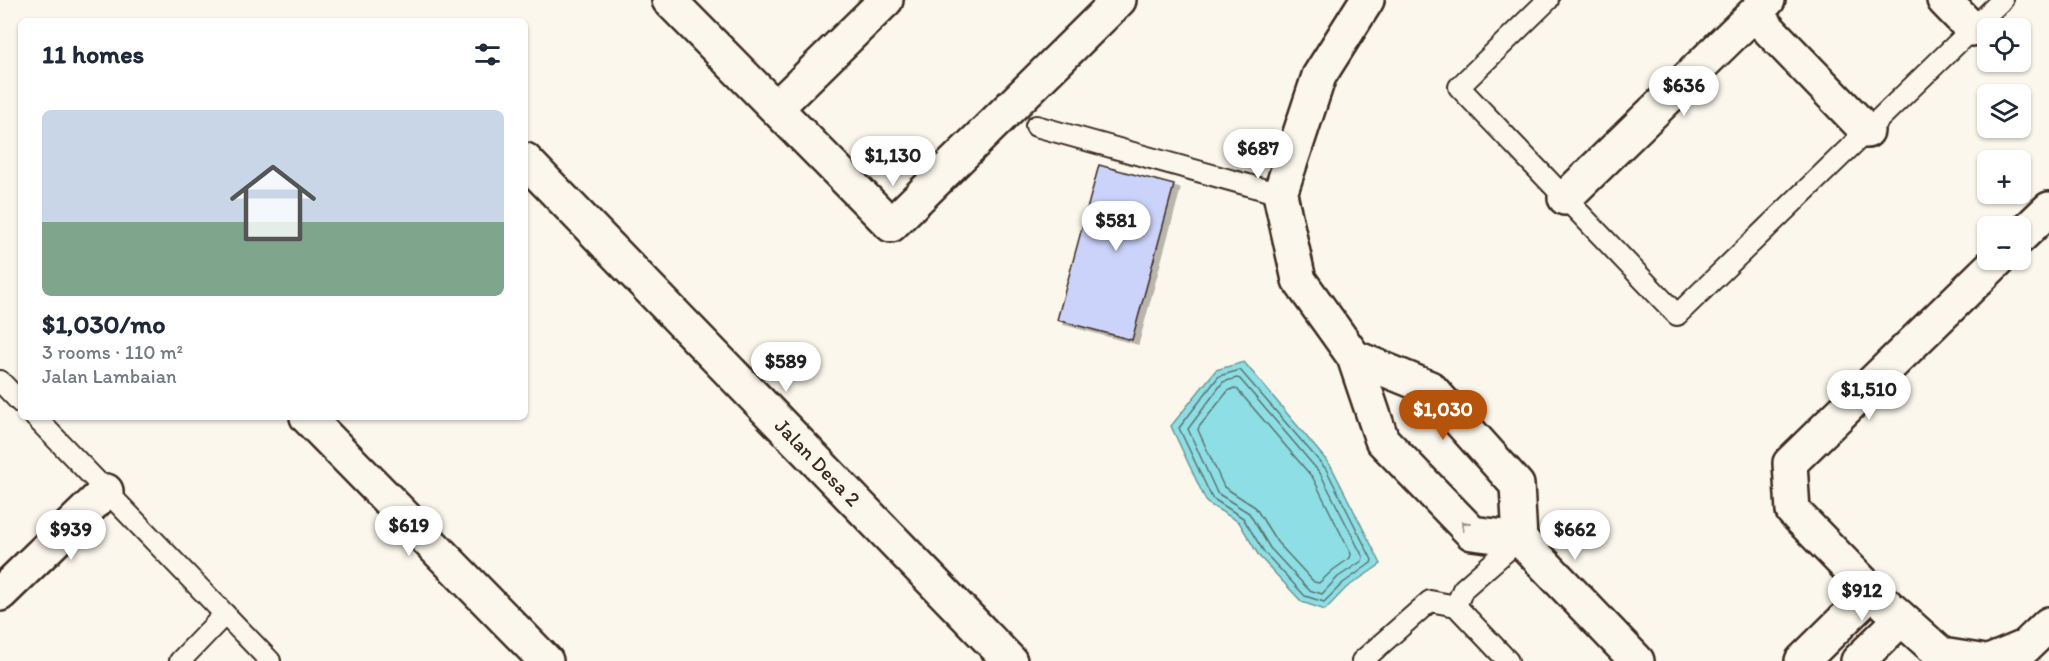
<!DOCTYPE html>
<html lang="en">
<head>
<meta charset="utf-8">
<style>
  body { margin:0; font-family:Itim,sans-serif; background:#f6f6f7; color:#1f2937; height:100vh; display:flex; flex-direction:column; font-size:22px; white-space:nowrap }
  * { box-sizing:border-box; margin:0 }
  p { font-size:20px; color:#747a83 }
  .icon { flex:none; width:33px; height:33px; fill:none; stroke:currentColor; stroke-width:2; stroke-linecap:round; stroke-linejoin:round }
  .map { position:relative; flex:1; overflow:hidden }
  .sheet { position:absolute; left:18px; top:18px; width:510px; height:402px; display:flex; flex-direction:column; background:#fff; border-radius:9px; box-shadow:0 2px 4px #0004 }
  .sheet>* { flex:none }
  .tools { position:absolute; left:1977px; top:18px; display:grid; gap:12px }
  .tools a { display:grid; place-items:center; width:54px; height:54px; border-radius:9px; background:#fff; box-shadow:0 2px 4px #0004; font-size:30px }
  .price { position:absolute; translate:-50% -51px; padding:0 14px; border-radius:21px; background:#fff; color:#222; font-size:20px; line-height:39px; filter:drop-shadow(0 2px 3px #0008) }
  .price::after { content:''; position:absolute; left:50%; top:36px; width:18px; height:14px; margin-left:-9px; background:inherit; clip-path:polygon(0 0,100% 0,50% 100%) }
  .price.current { background:#b45309; color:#fff }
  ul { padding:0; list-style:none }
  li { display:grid; align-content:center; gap:12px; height:318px; padding:0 24px }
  li span { display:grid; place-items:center; height:186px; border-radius:9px; color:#555 }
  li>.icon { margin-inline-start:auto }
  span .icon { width:108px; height:108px; fill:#fffc; stroke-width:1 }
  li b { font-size:26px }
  h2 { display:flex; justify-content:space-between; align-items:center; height:72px; padding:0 24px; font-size:26px }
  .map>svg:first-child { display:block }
  .water { fill:#8ddfe5; stroke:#6c9795; stroke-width:1.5 }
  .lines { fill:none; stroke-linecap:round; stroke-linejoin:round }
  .shore { stroke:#5c726e; stroke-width:1.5 }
  .building { fill:#ccd3fb; stroke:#3b2a1e; stroke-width:1.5; filter:url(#shadow) }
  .service-casing { stroke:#3b2a1e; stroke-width:24 }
  .minor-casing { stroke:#3b2a1e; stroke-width:38 }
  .service { stroke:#fbf7ec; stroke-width:20 }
  .minor { stroke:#fbf7ec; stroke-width:33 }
  .oneway { stroke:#9b9085 }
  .labels { text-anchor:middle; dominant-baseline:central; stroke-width:6; stroke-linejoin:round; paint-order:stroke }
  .street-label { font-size:21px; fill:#3b2a1e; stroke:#fbf7ec }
</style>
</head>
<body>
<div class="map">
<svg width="2049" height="661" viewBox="0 0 2049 661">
  <defs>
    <filter id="shadow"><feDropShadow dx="6" dy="4" stdDeviation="0" flood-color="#0004"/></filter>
  </defs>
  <rect width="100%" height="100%" fill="#fbf7ec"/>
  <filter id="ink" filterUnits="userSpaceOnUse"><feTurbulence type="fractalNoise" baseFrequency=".0167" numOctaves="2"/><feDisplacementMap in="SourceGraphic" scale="12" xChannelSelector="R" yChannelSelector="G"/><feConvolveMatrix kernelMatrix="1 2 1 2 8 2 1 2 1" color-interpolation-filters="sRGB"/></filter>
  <g filter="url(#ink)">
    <path class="water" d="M1244 362 1331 466 1381 564 1346 588 1325 610 1302 602 1259 556 1239 522 1207 503 1171 426 1216 370Z"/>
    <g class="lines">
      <path class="shore" d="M1240 370 1326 469 1372 560 1371 563 1343 583 1324 602 1305 596 1264 552 1243 518 1212 498 1179 428 1219 376Z
        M1237 378 1240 379 1320 473 1363 557 1362 561 1338 577 1322 594 1309 590 1270 548 1249 513 1217 493 1188 429 1223 382Z
        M1234 388 1237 389 1313 478 1351 554 1350 558 1333 570 1319 583 1314 582 1277 542 1255 507 1224 487 1198 430 1199 427 1228 391Z"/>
    </g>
    <path class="building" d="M1099 165 1174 185 1132 340 1057 320Z"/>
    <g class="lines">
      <g class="service-casing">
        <path id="service" d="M1548 0 1459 87 1677 315 2002 0
          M1036 126 1280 194
          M0 381 21 403
          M35 417 270 661
          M1456 606 1463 589 1520 539
          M180 661 225 614
          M1362 661 1430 601 1456 606 1508 661"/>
      </g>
      <g class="minor-casing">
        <path id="minor" d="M669 0 891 225 1119 0
          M1367 0 1319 76 1280 194 1299 280 1354 357 1382 440 1472 533 1520 539 1637 661
          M1944 0 1972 29
          M1754 14 1867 131
          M776 108 886 0
          M525 160 1010 661
          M1565 198 1768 0
          M2020 237 2049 209
          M1354 357 1430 388 1517 485 1520 539
          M307 417 546 661
          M0 594 106 491
          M1802 661 1872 592
          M1858 661 1901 619
          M1980 661 1942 655 1872 592 1793 511 1790 463 1998 260
          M1991 661 2025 647 2049 624"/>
      </g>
      <use href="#service" class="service"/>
      <use href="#minor" class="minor"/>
    </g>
    <defs><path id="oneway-chevron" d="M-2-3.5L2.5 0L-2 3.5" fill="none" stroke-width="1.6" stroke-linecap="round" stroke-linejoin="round" transform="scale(1.5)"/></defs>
    <use class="oneway" href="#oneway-chevron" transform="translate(1465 525) rotate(-134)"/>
  </g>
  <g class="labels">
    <g class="street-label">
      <text transform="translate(818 462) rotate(46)">Jalan Desa 2</text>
    </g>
  </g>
</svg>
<div class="tools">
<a><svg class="icon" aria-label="locate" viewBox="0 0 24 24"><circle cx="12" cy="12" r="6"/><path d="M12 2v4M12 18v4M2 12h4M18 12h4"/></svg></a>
<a><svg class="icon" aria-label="layers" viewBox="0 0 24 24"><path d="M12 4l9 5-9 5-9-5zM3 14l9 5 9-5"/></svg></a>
<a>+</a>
<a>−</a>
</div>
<b class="price" style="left:1684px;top:117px">$636</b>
<b class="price" style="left:1258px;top:180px">$687</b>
<b class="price" style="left:893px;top:187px">$1,130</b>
<b class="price" style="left:1116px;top:252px">$581</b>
<b class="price" style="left:786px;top:393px">$589</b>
<b class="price" style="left:1869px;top:421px">$1,510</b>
<b class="price current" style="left:1443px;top:441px">$1,030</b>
<b class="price" style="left:409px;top:557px">$619</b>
<b class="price" style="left:71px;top:561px">$939</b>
<b class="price" style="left:1575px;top:561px">$662</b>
<b class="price" style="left:1862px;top:622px">$912</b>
<section class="sheet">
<h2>11 homes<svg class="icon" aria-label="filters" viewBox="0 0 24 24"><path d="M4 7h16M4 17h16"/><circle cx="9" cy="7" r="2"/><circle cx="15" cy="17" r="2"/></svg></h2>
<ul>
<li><span style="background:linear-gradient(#c9d6e8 60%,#7fa58c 0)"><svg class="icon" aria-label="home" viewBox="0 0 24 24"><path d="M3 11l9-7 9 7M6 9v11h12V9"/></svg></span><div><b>$1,030/mo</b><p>3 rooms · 110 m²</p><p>Jalan Lambaian</p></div></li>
</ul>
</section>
</div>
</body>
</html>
